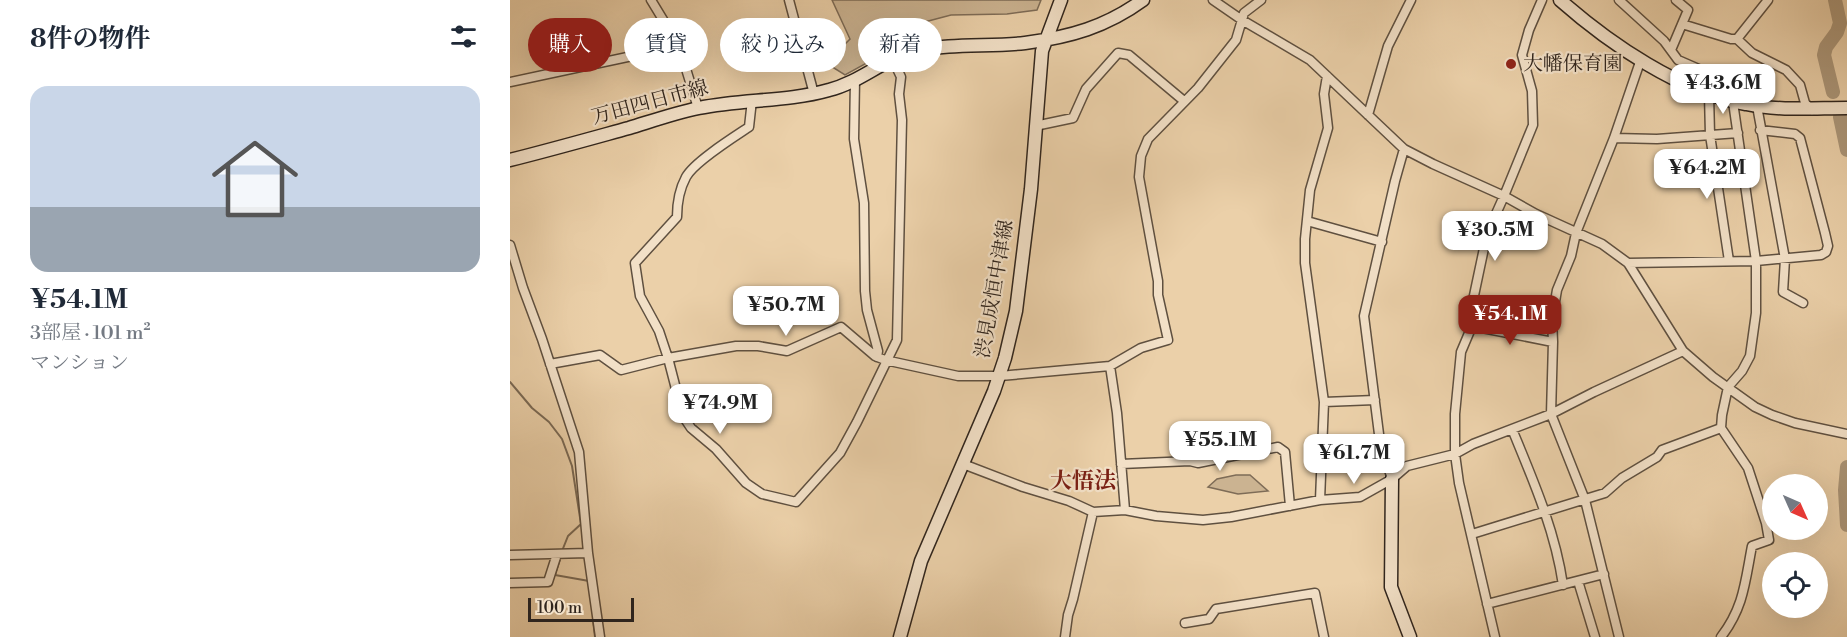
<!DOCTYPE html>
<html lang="ja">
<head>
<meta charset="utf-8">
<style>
  body { margin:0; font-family:"Libre Bodoni","Noto Serif JP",serif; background:#f6f6f7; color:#1f2937; height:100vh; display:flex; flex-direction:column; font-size:22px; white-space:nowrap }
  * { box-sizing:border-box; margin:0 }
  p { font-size:20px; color:#747a83 }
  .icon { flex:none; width:33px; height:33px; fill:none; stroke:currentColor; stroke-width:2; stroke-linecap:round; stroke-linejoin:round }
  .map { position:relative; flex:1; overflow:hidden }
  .sheet { display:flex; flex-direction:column; background:#fff; width:510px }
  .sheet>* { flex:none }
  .guide { position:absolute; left:18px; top:18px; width:570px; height:54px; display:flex; gap:12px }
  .needle { width:39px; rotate:135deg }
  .controls { position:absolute; left:1252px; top:474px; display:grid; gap:12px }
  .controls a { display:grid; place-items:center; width:66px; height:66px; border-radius:50%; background:#fff; box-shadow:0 6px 24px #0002; font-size:30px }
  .scale { position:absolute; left:18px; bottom:15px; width:106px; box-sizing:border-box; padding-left:6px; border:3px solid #30251d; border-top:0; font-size:16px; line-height:21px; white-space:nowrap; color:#30251d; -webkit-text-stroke:4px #f2e0c7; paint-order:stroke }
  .price { position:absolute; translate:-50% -51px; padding:0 14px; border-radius:12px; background:#fff; color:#222; font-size:20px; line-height:39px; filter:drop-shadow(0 2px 3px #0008) }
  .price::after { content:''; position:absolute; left:50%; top:36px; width:18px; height:14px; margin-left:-9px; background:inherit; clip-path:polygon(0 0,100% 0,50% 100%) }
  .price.active { background:#8f2418; color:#fff }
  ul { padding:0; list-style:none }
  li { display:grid; align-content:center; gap:12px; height:318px; padding:0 30px }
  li+li { border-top:2px solid #e0e1e3 }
  li span { display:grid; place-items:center; height:186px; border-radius:18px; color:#555 }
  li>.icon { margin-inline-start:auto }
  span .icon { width:108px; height:108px; fill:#fffc; stroke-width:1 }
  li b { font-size:26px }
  h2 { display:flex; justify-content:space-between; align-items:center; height:72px; padding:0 30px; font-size:26px }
  .tag { padding:0 21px; border-radius:27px; background:#fff; box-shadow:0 6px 24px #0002; font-size:21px; line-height:54px }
  .tag.active { background:#8f2418; color:#fff }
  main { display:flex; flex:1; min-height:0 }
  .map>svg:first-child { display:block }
  .green { fill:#cbb391; stroke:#7e6c57; stroke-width:1.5 }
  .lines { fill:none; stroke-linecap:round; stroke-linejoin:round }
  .stream { stroke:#7a6954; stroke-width:2 }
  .river { stroke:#ab9679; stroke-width:14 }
  .street-casing { stroke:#5f5040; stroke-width:11 }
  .secondary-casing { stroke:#30251d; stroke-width:15 }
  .street { stroke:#f2e0c7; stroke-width:8 }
  .secondary { stroke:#f2e0c7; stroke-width:12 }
  .poi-dot { fill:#8f2418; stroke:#f2e0c7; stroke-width:2 }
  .labels { text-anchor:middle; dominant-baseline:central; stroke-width:4.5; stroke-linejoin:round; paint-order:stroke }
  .poi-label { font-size:20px; fill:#30251d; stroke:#f2e0c7; text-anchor:start }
  .street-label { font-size:20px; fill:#30251d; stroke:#f2e0c7 }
  .quarter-label { font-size:22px; font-weight:bold; fill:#7a1f14; stroke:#f2e0c7 }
</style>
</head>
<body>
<main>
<section class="sheet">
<h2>8件の物件<svg class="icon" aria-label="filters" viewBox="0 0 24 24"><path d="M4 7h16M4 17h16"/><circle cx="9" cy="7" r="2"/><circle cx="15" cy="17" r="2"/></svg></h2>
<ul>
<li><span style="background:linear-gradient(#c9d6e8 65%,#9aa5b1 0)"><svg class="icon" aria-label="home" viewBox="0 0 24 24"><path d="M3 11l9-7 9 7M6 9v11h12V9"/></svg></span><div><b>¥54.1M</b><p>3部屋 · 101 m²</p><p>マンション</p></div></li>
</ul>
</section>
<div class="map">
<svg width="1337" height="637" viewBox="0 0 1337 637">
  <rect width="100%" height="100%" fill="#ebd0a9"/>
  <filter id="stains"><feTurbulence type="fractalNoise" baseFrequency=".00333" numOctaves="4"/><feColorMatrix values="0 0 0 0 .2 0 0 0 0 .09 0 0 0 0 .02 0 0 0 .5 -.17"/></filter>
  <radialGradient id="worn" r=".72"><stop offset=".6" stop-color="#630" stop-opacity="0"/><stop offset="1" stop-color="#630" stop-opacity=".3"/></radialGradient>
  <path class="green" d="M322 0H531L527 10 497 14 441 15 407 24 383 39 375 53 335 75 316 63 340 39Z
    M726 475H740L758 491 728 494 698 487 707 479Z"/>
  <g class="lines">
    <path class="stream" d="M0 382 22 408 39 422 52 439 62 466 71 524 58 536 52 551
      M51 556 45 575 79 581
      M83 620 85 637"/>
    <path class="river" d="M1323 92 1314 55 1316 47 1327 32 1330 23 1325 0
      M1330 117 1337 150
      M1337 467 1335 490 1337 525"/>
    <g class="street-casing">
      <path id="street" d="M141 0 169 46 188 108
        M279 0 304 94
        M703 0 732 20 800 60 894 149 923 164 994 196 1026 214 1092 244 1118 263 1173 351 1203 377 1245 407 1262 415 1285 423 1337 434
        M1109 0 1154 41 1168 60 1200 74 1202 78 1199 94 1200 135 1219 261
        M1172 24 1221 39H1227
        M1227 39 1242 53 1276 70 1290 85 1295 103 1302 110
        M1227 39 1258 0
        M1161 50 1178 10 1166 0
        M345 79 344 139 354 203 355 291 357 310 368 351 367 357
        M0 82 169 46
        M242 100 239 127C224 137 184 162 176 177 169 190 167 202 167 217L125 263 130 296 149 331 158 358 173 416 181 428 206 449 236 483 252 494 286 502 330 453 347 422 387 340 392 120 389 94 391 77 382 58
        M1247 106 1275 259 1273 292 1293 303
        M858 115 878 46 901 0
        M525 126 563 118 576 89 608 53 619 55 674 101
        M1104 138 1147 139 1228 133
        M797 221 872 242
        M0 245 13 288 32 339 69 452 78 553 90 637
        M1118 263 1246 261 1311 255 1316 252 1318 246 1315 233 1290 138 1285 134 1250 130
        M962 326 1043 342
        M40 364 90 355 111 370 158 358 226 346H248L277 351 331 327 365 356 375 360 448 376H490L600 366 631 348 658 340 648 295V281L629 177 631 156 638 139 688 88 726 40 734 13 751 0
        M600 366 607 413 615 510
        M814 402 865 400
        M1211 428 1238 468 1256 523 1259 540 1242 546C1235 582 1234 607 1211 637
        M1002 429C1023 480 1045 530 1053 585
        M453 464 513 487 559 501 583 512 615 510 646 516 693 520 721 517 810 500 850 497 882 479 897 466 945 454 963 444 1041 414 1084 392 1173 351
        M611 464 680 461 688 463 768 447 775 452 780 506
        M882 479 870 442 854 316 885 181 894 149
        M810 500 814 402 795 263V239L800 190 818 128 814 94 817 76
        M962 534 1095 493 1112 478 1147 457 1152 450 1211 428 1212 415 1218 387 1232 371 1240 356 1246 313V261L1223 102
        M0 555 78 553
        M1068 581 1085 637
        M0 583 38 582 47 554
        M977 604 1094 574
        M675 623 699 619 706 609 805 593 814 637
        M555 637 558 615 563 599 583 512
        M985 637 949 483 945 454V414L951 352 962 326V305L977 234 994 196 1023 125 1022 91 1012 55 1019 30 1032 0
        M1109 637 1075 500 1041 414 1043 342 1042 319 1047 290 1061 256 1066 233 1104 138 1131 59"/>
    </g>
    <g class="secondary-casing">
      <path id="secondary" d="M1050 0C1100 44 1170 92 1236 104 1269 111 1304 108 1337 108
        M0 160C40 150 79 139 119 128 142 121 165 113 189 108 232 99 277 102 319 90 351 82 374 58 406 51 442 43 479 47 515 43 560 37 596 27 633 0
        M882 479 881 587 900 637
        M390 637 411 561 484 391 495 358 506 311 521 189 532 51 551 0"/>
    </g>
    <use href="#street" class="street"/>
    <use href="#secondary" class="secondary"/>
  </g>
  <circle class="poi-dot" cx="1001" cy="64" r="6"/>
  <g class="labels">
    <g class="poi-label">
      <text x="1013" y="64">大幡保育園</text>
    </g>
    <g class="street-label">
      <text transform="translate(140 103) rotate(-15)">万田四日市線</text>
      <text transform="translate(485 289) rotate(-80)">渋見成恒中津線</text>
    </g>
    <g class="quarter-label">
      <text x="573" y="481">大悟法</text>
    </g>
  </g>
  <rect width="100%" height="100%" filter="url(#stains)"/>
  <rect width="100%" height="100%" fill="url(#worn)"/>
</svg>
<div class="controls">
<a><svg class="needle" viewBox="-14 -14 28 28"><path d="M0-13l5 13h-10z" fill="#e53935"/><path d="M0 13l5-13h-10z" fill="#747a83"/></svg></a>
<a><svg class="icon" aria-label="locate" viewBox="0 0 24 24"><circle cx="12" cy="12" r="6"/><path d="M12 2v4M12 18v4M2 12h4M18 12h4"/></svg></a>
</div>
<div class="scale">100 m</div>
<b class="price" style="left:1213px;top:115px">¥43.6M</b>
<b class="price" style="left:1197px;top:200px">¥64.2M</b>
<b class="price" style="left:985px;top:262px">¥30.5M</b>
<b class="price" style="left:276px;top:337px">¥50.7M</b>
<b class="price active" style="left:1000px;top:346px">¥54.1M</b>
<b class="price" style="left:210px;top:435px">¥74.9M</b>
<b class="price" style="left:710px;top:472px">¥55.1M</b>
<b class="price" style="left:844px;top:485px">¥61.7M</b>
<div class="guide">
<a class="tag active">購入</a>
<a class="tag">賃貸</a>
<a class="tag">絞り込み</a>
<a class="tag">新着</a>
</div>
</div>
</main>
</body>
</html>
